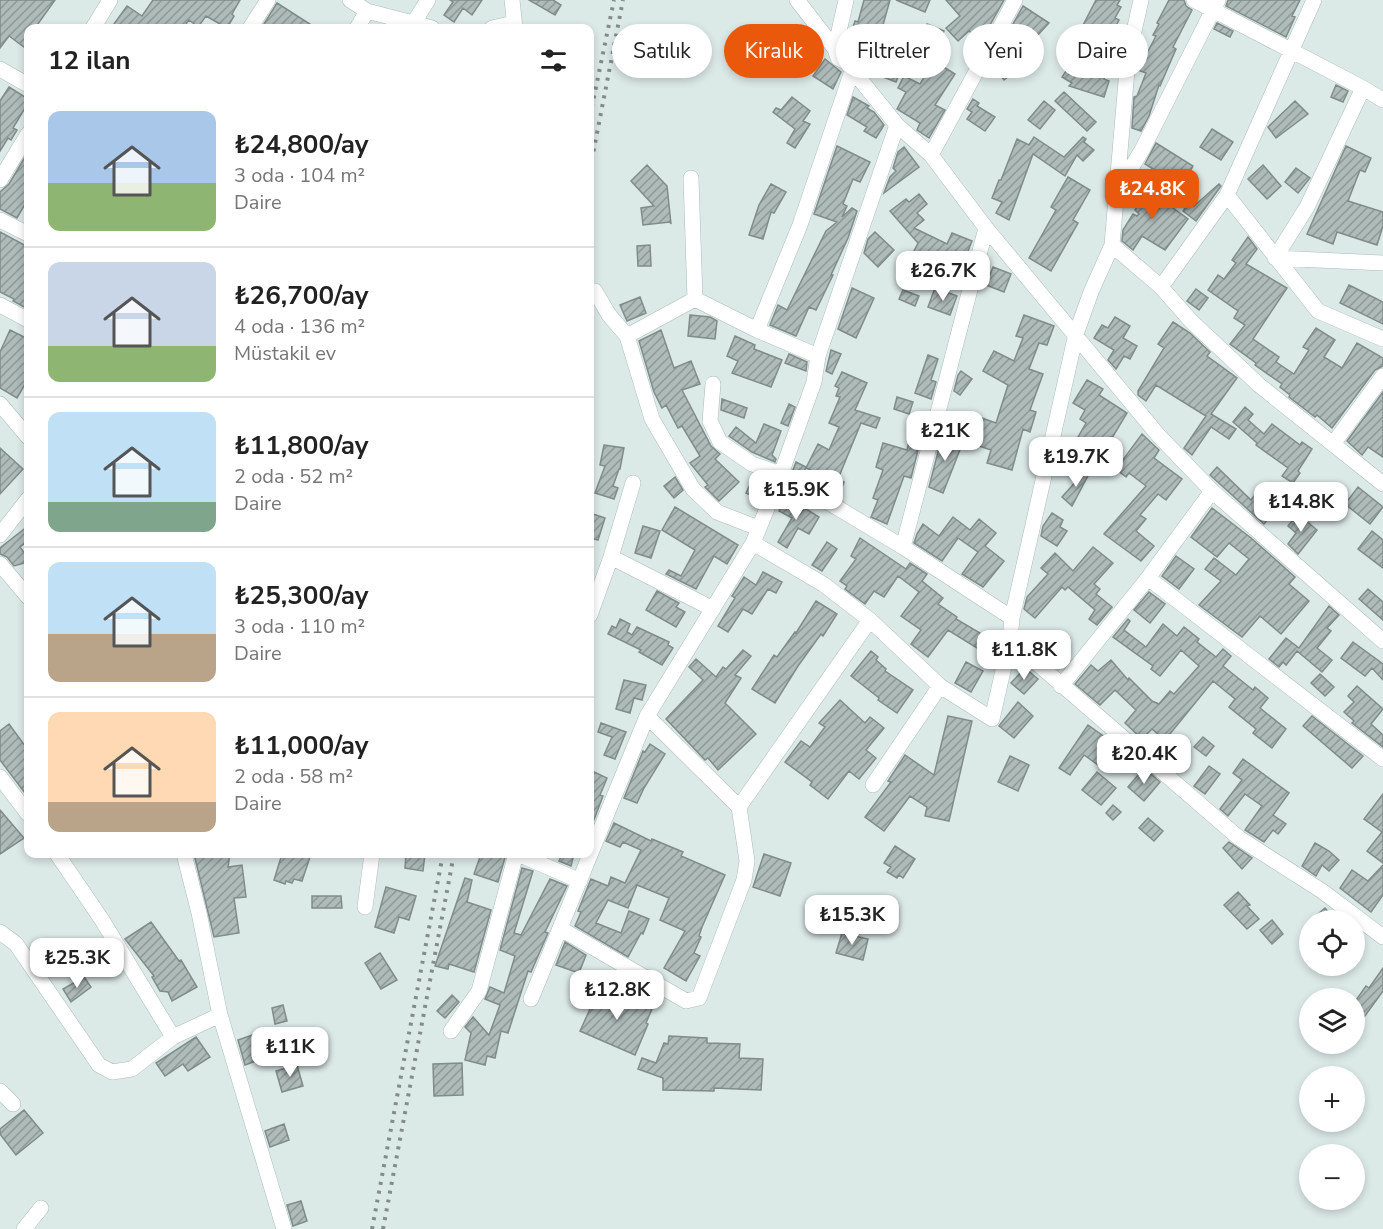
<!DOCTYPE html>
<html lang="tr">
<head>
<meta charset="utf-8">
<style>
  body { margin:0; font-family:"Nunito Sans",sans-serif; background:#f6f6f6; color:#222; height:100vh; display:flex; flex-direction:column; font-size:22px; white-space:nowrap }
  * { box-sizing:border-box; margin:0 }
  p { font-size:20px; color:#767676 }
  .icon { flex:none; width:33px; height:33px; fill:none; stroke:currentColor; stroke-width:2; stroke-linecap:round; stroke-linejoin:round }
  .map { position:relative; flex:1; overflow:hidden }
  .drawer { position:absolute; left:24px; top:24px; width:570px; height:834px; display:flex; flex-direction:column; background:#fff; border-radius:12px; box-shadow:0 3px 9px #0003 }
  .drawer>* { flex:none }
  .top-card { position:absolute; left:612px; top:24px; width:570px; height:54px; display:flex; gap:12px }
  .controls { position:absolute; left:1299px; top:910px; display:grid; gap:12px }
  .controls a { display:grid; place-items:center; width:66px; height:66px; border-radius:50%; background:#fff; box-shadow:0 3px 9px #0003; font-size:30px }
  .price { position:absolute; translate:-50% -51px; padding:0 14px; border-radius:12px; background:#fff; color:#222; font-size:20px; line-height:39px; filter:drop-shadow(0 2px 3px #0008) }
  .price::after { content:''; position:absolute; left:50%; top:36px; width:18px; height:14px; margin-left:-9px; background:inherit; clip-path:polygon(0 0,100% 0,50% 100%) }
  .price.selected { background:#ea580c; color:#fff }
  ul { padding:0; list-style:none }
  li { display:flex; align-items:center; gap:18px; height:150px; padding:0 24px }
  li+li { border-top:2px solid #e0e0e0 }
  li span { display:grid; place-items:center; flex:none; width:168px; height:120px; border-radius:12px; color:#555 }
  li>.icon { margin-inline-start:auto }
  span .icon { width:72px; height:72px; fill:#fffc; stroke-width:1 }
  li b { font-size:26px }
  h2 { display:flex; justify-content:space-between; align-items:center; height:72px; padding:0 24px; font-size:26px }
  .pill { padding:0 21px; border-radius:27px; background:#fff; box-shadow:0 3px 9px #0003; font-size:21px; line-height:54px }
  .pill.selected { background:#ea580c; color:#fff }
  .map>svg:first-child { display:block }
  .building { fill:url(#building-hatch); stroke:#7f8c89; stroke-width:1.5 }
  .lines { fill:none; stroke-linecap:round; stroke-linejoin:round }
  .minor-casing { stroke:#adbbb8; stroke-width:16 }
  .minor { stroke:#fff; stroke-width:15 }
  .rail { stroke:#828c8a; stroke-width:4; stroke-dasharray:3 6; stroke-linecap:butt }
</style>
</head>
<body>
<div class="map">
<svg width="1383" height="1229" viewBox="0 0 1383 1229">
  <defs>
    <pattern id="building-hatch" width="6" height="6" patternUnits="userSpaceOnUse" patternTransform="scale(1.5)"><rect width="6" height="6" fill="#aebbb8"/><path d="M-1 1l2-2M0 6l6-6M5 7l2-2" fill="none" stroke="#8e9997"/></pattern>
  </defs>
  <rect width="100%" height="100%" fill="#dceae7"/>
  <path class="building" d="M0 0H55L35 28H28V50L9 36 0 48Z
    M153 0H240L232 14 234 16 227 28 206 16 198 27 189 20 183 28H121L114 24 127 6 142 16Z
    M450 0H482L472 15 463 8 454 22 444 15 453 2Z
    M529 0H553L561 5 555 15Z
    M864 0H890L881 32 911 43 896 82 878 75 881 66 854 56 846 51 855 21 858 22Z
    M896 0H930L925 12Z
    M946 0H1004L981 41 969 31 958 41 946 28 960 16Z
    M1096 0H1120L1117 5 1121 7 1115 18 1119 20 1107 43 1112 46 1106 55 1110 57 1102 72 1106 73 1104 79 1109 81 1104 97 1069 86 1072 83 1062 77 1079 52 1075 51 1081 36 1079 33Z
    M1169 0H1184L1186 6 1192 10 1173 47 1176 49 1160 86 1159 85 1149 116 1141 131 1132 128 1134 97 1137 96 1146 73 1138 70 1156 36 1153 35 1159 24 1157 23Z
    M1228 0H1300L1292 16 1295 17 1286 37 1226 6Z
    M277 3 316 28 262 27Z
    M1023 6 1049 23 1026 48 1033 57 1004 80 992 65 1010 50 1003 42Z
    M1217 23 1233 31 1230 37 1214 29Z
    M927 24 944 31 935 52 919 44Z
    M800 42 814 52 798 65 787 52Z
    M825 59 841 72 833 89 813 76Z
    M934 61 955 74 935 105 945 110 929 138 917 130 920 123 897 109 906 92 898 88 904 76 920 84Z
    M1336 85 1348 91 1343 102 1331 97Z
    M9 87 28 99V103L13 128 17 130 11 140 8 138 0 151V101Z
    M1064 92 1096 122 1087 131 1055 101Z
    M792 97 810 111 803 121 810 124 795 148 787 143 795 129 773 112 776 108 781 110Z
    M853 97 869 106 867 108 874 112 884 125 876 138 864 131 867 127 847 115Z
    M973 99 979 103 977 106 995 117 985 131 967 119 972 112 967 109Z
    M1044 101 1055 110 1040 129 1028 120Z
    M1295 101 1308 114 1276 138 1268 127Z
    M1212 129 1233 142 1221 160 1200 147Z
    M1034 137 1064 157 1083 137 1086 139 1084 142 1094 150 1083 161 1077 155 1065 176 1033 154 1009 220 996 213 1002 202 992 198 999 180H1001L1017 139 1029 145Z
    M1156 143 1193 166 1188 175 1198 182 1192 190 1163 171 1161 174 1145 164Z
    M837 146 870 162 860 182 853 179 843 204 847 206 842 217 852 208 857 211 848 238 831 275H833L816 310 809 307 796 336 770 325 778 305 787 310 826 231 837 222 814 214Z
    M1346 146 1371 158 1365 172 1360 170 1348 201 1383 212V226L1377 245 1337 232 1333 244 1307 234Z
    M904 147 919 167 884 193 890 177 896 171 893 168 898 152Z
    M28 152V199L17 218 0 209V192L9 184Z
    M647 165 667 186 671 224 670 222 643 225 641 208 654 206 631 181Z
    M1263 165 1281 186 1267 199 1248 179Z
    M1296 168 1310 178 1298 193 1285 182Z
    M1068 177 1090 190 1073 220 1078 223 1051 271 1029 258 1056 210 1051 207Z
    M1136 181 1188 219 1165 250 1142 236 1133 250 1122 241 1123 230 1133 214 1137 216 1139 214 1135 210 1139 204 1126 195Z
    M771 184 786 192 774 213 771 212 763 239 749 235 759 205Z
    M1219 184 1221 186 1218 190 1196 221 1183 211 1189 202 1194 206Z
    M919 194 927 204 917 213 924 220 914 228 947 244 952 233 972 241 962 266 935 256 932 262 913 253 918 243 890 211 906 199 909 202Z
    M0 232 28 247V309L13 301 14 299 0 292Z
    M875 232 894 250 878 267 864 253 868 239Z
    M1248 237 1257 249 1246 264 1287 288 1253 339 1279 357 1276 362 1294 374 1309 350 1303 347 1316 328 1335 340 1324 357 1342 368 1357 343 1383 358V366L1375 370 1332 428 1317 415 1315 417 1311 414 1289 397 1290 395 1280 387 1282 384 1255 365 1256 363 1230 344 1245 325 1234 318 1238 311 1208 290 1218 275 1224 279 1236 263 1232 260Z
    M650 245 651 266H638L637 246Z
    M993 267 1011 274 1004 292 986 285Z
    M1349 285 1383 302V324L1340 303Z
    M852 288 874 298 856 338 838 329Z
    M935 288 957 296 950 315 928 307Z
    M1196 289 1208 298 1199 310 1187 301Z
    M903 290 919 296 915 306 899 299Z
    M640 297 646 313 627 321 620 305Z
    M690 315 710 317 717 321 715 339 688 336Z
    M1024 315 1054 326 1047 345 1039 343 1029 369 1043 374 1030 410 1036 412 1030 432 1023 429 1012 470 987 463 991 450 970 443 979 417 996 423 1008 385 983 371 994 351 1014 361 1023 338 1016 336Z
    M1115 317 1130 326 1123 338 1137 346 1130 359 1124 356 1116 369 1108 360 1114 350 1094 338 1102 325 1108 328Z
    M1173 322 1190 333 1210 352 1207 356 1237 378 1211 414 1236 429 1229 439 1211 427 1192 455 1184 448 1206 416 1156 385 1146 401 1138 395V391L1164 348 1158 344Z
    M10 330 28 339V379L17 398 0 388V352Z
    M661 330 674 368 691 361 700 384 682 390 711 446 720 454 715 459 739 482 719 501 705 487 708 485 690 463 700 456 682 426 678 428 666 405 662 408 654 392 639 341Z
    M735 336 755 345 754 349 782 360 771 387 732 373 738 361 727 356Z
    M831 350 841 354 832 374 826 371Z
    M789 354 807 362 806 371 785 363Z
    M928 355 938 359 931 380 936 382 931 399 915 393Z
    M961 371 972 379 960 395 954 391 958 375Z
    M842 372 867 383 855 410 880 418 876 428 861 423 838 479 844 482 838 497 827 490 832 480 806 468 818 444 829 450 839 427 829 423 840 397 836 396 839 388 835 386Z
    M1087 380 1103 389 1099 395 1127 413 1112 438 1110 437 1094 465 1070 451 1086 423 1080 419 1085 410 1073 403Z
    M1383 392V457L1368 447 1362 455 1347 441Z
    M897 397 913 402 909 414 894 409Z
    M722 399 747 408 744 418 721 410Z
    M789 404 795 407 788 426 781 423Z
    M1245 407 1253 414 1248 420 1264 434 1272 424 1300 445 1302 442 1312 449 1298 471 1300 473 1293 483 1282 476 1288 468 1256 445 1257 443 1233 422Z
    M915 419 925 422 911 478 904 476 887 524 871 517 878 500 873 498 883 470 876 467 883 443 907 450Z
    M764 424 781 431 772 455 776 459 775 462 752 452 729 436 736 427 756 443Z
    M943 432 963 442 943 493 929 487Z
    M1142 434 1159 450 1154 458 1182 479 1166 500 1158 494 1140 515 1146 519 1136 531 1154 546 1141 561 1104 534 1146 486 1129 473 1126 477 1116 469Z
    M604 445 624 448 620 469H619L613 486 618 488 614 499 595 493 605 466 600 465Z
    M0 448 23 469 0 494Z
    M796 462 806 467 802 475 793 470Z
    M1217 467 1251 500 1254 496 1273 513 1264 524 1210 475Z
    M1088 468 1091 470 1072 506 1062 497Z
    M675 477 683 490 674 498 664 486Z
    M753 478 765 484 758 498 746 493Z
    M1358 487 1383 507 1370 524 1345 504Z
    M787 497 819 517 809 534 798 528 787 548 778 542 792 518 779 511Z
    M675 507 738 545 727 564 714 556 696 589 666 574 669 570 681 576 695 550 662 530Z
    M1212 508 1251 538 1295 577 1289 584 1309 601 1281 634 1260 616 1242 637 1199 605 1221 581 1205 569 1214 558 1236 575 1249 559 1229 543 1217 557 1191 537Z
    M590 513 605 518 598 540 590 538Z
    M1052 513 1063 520 1060 527 1067 531 1057 546 1041 536 1043 526Z
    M1298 514 1317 530 1298 554 1288 544 1296 533 1288 526Z
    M953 517 970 530 979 519 996 533 985 546 1004 561 983 587 962 574 978 552 958 538 942 561 914 543 917 534 923 524 939 536Z
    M28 526V541L20 547 28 558V562L14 566 7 557 0 554V548Z
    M643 526 660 531 651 558 635 553Z
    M1372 531 1383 540V568L1358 549Z
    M860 538 906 569 910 563 927 574 922 581 943 598 938 604 957 617 956 619 985 636 977 648 948 630 928 657 911 644 921 630 901 616 919 592 898 576 884 597 874 591 865 604 845 589 847 586 840 581 856 559 851 556Z
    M827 542 837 549 822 571 812 565Z
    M1093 547 1113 563 1094 584 1100 589 1096 594 1112 607 1097 625 1089 619 1095 610 1068 587 1065 590 1062 587 1035 618 1024 609 1027 597 1048 574 1041 568 1055 553 1073 571Z
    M1176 556 1194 569 1179 589 1162 576Z
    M763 572 782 582 776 593 768 589 752 614 743 609 728 632 718 626 735 598 732 596 744 577 756 585Z
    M1368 589 1383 602V620L1359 599Z
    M657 591 679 603 676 607 685 612 676 627 646 610Z
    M1149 592 1165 604 1150 623 1134 610Z
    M816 601 837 614 823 636 821 634 798 666 775 703 752 689 774 655 777 657 795 632 796 633Z
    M1329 606 1339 615 1327 628 1331 631 1317 648 1332 660 1322 672 1297 651 1286 665 1283 662 1279 667 1269 659 1286 638 1299 648Z
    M620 619 630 624 627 632 632 635 637 627 669 642 668 645 673 648 662 665 639 652 641 650 608 634 612 626 616 628Z
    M1128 619 1130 621 1124 630 1146 647 1163 624 1177 636 1184 627 1199 639 1197 642 1216 657 1223 649 1231 656 1223 666 1253 690 1255 687 1268 698 1260 708 1286 729 1272 748 1253 733 1256 729 1229 707 1235 699 1213 681 1165 740 1152 729 1142 739 1125 723 1136 710 1115 690 1100 705 1075 684 1091 665 1098 671 1111 660 1128 680 1129 678 1152 701 1159 704 1170 691 1174 694 1199 666 1181 650 1160 676 1151 669 1153 666 1113 637Z
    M1353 642 1383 664V680L1372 668 1365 676 1341 658Z
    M743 650 751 656 735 675 741 678 725 703 756 734 718 770 708 758 705 760 666 719 703 680 689 667 696 659 716 677 723 667 726 669Z
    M871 651 878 657 876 660 886 669 885 671 913 690 897 713 878 700 879 698 851 676Z
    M966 662 983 671 971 692 955 683Z
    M1025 668 1038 679 1024 694 1011 683Z
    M1320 674 1334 687 1325 696 1311 683Z
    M624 680 646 685 642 700 634 698 630 713 616 709Z
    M1357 686 1383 709 1371 724 1383 735V747L1352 723 1354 721 1344 712 1354 702 1348 696Z
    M840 700 865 723 870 717 884 728 866 750 876 758 859 779 849 771 828 799 810 785 812 782 785 762 801 741 810 747 825 727 819 723Z
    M1018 702 1033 716 1014 738 999 726Z
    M948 716 972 721 949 821 925 816 927 807 910 796 884 831 865 817 891 782 888 781 905 755 934 775Z
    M1312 716 1363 756 1352 768 1303 726Z
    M601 723 626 732 615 759 604 755 612 737 598 732Z
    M9 724 28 750V797L0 760V731Z
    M1088 725 1106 738 1100 746 1117 763 1108 772 1084 755 1070 775 1059 768Z
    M1203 737 1214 746 1206 756 1194 747Z
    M650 744 665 754 644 788 637 803 624 798 643 751 645 752Z
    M1010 756 1029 765 1018 791 998 782Z
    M1243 759 1289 793 1273 815 1286 824 1278 834 1273 830 1264 842 1245 830 1262 806 1245 794 1228 816 1220 809 1242 780 1233 773Z
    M1209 766 1220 774 1205 794 1194 786Z
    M1144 768 1160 782 1144 801 1128 787Z
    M590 770 607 778 600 795 603 796 590 830Z
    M1097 772 1116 788 1101 805 1082 790Z
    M1383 794V863L1367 851 1382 832 1364 819Z
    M1113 805 1121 812 1113 820 1106 813Z
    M0 810 24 838 0 854Z
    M1148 818 1163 831 1154 841 1139 828Z
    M614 823 651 841 652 839 683 852 681 856 725 875 702 927 699 936 701 937 694 953 700 956 686 981 664 968 685 931 660 920 669 898 637 885 628 908 608 900 596 923 621 933 629 911 649 919 643 934 641 933 628 957 575 926 581 912 578 911 591 879 608 886 611 877 625 883 641 850 623 842 620 847 606 841Z
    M1229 842 1252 858 1242 869 1223 848Z
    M1315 843 1329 851 1339 860 1329 871 1322 865 1316 876 1302 866Z
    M895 846 915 859 903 878 899 875 897 878 887 872 891 867 884 863Z
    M194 854H230L228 867 242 865 246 897 234 898 239 933 214 937Z
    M282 854H311L302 881 294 879 292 883 286 881 285 884 274 880Z
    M406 854H425L423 871 405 868Z
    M481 854H506L498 882 474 874Z
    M562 854H574L571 866 559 861Z
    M764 854 791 863 780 896 753 887Z
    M1383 865V895L1371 912 1340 888 1352 870 1368 881Z
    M522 868 533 871 514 933 521 935 550 879 567 886 545 932 548 933 531 972 528 971 508 1033 501 1031 495 1058 487 1056 485 1065 465 1060 471 1033 465 1027 473 1017 489 1035 500 1005 485 999 490 987 504 993 515 956 500 950Z
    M465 878 472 880 467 902 491 910 474 972 449 964 448 969 435 966Z
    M386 887 416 896 409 920 399 917 394 933 375 927Z
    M1238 892 1250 905 1247 906 1259 919 1247 929 1224 905Z
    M312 896H341L342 908H312Z
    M1325 908 1336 921H1310Z
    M1272 920 1283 934 1272 944 1260 930Z
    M151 922 179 961 181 960 197 987 172 1001 168 992 160 991 152 977 154 976 125 939Z
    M842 933 868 939 863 960 836 953Z
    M565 942 586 955 579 973 556 965Z
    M380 953 397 980 381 989 365 963Z
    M1383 968V991L1354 1031V1003L1366 986 1369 988Z
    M84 977 91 987 71 1002 63 989Z
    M597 988 624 1000 625 996 652 1009 646 1023 648 1024 635 1055 580 1031 595 998H592Z
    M452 995 459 1002 445 1018 437 1011Z
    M283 1005 287 1021 275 1024 272 1008Z
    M261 1032 269 1056 245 1065 238 1040Z
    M669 1036 707 1038V1043L740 1044 739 1058 763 1059 761 1090 714 1088V1091L663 1090V1078L638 1069 642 1058 656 1063 664 1043 668 1044Z
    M196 1037 210 1057 188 1071 183 1064 165 1076 156 1063Z
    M462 1063 463 1095 434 1096 433 1064Z
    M297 1065 303 1086 282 1092 276 1071Z
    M24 1110 43 1133 16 1155 0 1134V1129Z
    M284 1124 289 1140 270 1147 265 1131Z
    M301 1201 307 1221 293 1226 287 1205Z"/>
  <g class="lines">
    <g class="minor-casing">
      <path id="minor" d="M350 0 367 11 432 28
        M512 0 515 28
        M797 0 835 49 838 58 846 62 897 125 931 155 986 228 1159 436 1212 491 1383 641
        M1194 0 1363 88 1307 207 1275 258 1383 263
        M1314 0 1227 195 1318 311 1383 339
        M414 22 428 0
        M93 28 110 0
        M250 28 268 0
        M357 28 367 11
        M492 28 514 23
        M835 49 846 0
        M0 69 28 85
        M1363 88 1383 100
        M931 155 1015 0
        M691 178 695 299
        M0 180 28 134
        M1119 188 1142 150 1218 0
        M0 220 28 234
        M986 228 903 547 1012 618
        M1112 245 1161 287 1191 321 1259 385 1383 484
        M1161 287 1227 195
        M595 291 609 315 627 336 695 299 757 330 818 356
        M0 305 28 320
        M757 330 800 225 852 71
        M627 336 652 419 693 489 717 512 758 528
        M713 384 710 421 720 442 752 464 781 474 903 547
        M0 404 28 437
        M1333 444 1383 376
        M0 535 28 499
        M753 543 823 584 870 620 940 686 992 719 1010 640 1012 618 1076 334 1091 292 1112 245 1128 58 1141 0
        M611 557 713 609
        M0 564 28 597
        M1148 578 1212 491
        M590 615 611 557 633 483
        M1010 640 1239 838 1322 891 1383 937
        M1061 686 1148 578 1383 759
        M647 716 739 807
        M0 777 28 814
        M873 785 940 686
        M57 854 102 920 173 1037
        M184 854 199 913 220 1015 284 1229
        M518 854 580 881
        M365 907 372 854
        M561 929 686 1001 699 998 744 880 747 861 739 807 870 620
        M0 932 16 944 99 1065 112 1072 132 1069 173 1037 220 1015
        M531 999 647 716 753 543 781 474 814 382 818 356 897 125
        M451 1031 479 991 516 854
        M0 1091 13 1104
        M24 1229 41 1208"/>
    </g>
    <use href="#minor" class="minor"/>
    <path class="rail" d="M590 116 614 0
      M590 169 623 0
      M372 1229 443 854
      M383 1229 454 854"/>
  </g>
</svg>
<div class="controls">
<a><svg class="icon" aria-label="locate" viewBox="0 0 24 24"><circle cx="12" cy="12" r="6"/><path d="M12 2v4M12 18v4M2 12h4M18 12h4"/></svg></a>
<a><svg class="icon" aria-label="layers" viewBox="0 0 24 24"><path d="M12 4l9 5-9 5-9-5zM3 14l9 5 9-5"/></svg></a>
<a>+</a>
<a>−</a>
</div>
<b class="price selected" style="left:1152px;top:220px">₺24.8K</b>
<b class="price" style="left:943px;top:302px">₺26.7K</b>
<b class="price" style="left:945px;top:462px">₺21K</b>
<b class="price" style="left:1076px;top:488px">₺19.7K</b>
<b class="price" style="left:796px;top:521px">₺15.9K</b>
<b class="price" style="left:1301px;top:533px">₺14.8K</b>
<b class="price" style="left:1024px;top:681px">₺11.8K</b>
<b class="price" style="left:1144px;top:785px">₺20.4K</b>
<b class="price" style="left:852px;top:946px">₺15.3K</b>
<b class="price" style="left:77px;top:989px">₺25.3K</b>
<b class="price" style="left:617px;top:1021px">₺12.8K</b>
<b class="price" style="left:290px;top:1078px">₺11K</b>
<div class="top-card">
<a class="pill">Satılık</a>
<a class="pill selected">Kiralık</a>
<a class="pill">Filtreler</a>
<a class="pill">Yeni</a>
<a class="pill">Daire</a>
</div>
<section class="drawer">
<h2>12 ilan<svg class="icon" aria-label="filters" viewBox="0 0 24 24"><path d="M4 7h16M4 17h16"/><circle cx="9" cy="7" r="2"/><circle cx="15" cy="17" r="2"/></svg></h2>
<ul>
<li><span style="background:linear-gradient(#a9c7e8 60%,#8fb573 0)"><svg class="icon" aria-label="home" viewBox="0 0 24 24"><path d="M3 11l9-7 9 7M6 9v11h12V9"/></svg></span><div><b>₺24,800/ay</b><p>3 oda · 104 m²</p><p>Daire</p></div></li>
<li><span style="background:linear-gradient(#c9d6e8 70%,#8fb573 0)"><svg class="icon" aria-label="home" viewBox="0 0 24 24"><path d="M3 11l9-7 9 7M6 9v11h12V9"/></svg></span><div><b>₺26,700/ay</b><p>4 oda · 136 m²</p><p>Müstakil ev</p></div></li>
<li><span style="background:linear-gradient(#bfe0f5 75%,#7fa58c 0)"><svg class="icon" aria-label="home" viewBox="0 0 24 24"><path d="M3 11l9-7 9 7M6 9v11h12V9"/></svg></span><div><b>₺11,800/ay</b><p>2 oda · 52 m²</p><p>Daire</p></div></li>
<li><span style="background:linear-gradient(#bfe0f5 60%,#b9a48a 0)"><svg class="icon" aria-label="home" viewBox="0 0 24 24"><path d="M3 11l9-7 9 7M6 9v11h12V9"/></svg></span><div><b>₺25,300/ay</b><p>3 oda · 110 m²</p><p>Daire</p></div></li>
<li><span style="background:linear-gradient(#ffd9b3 75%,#b9a48a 0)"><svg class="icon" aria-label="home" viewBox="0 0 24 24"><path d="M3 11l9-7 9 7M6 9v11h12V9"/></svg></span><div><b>₺11,000/ay</b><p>2 oda · 58 m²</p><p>Daire</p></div></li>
</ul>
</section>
</div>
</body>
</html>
